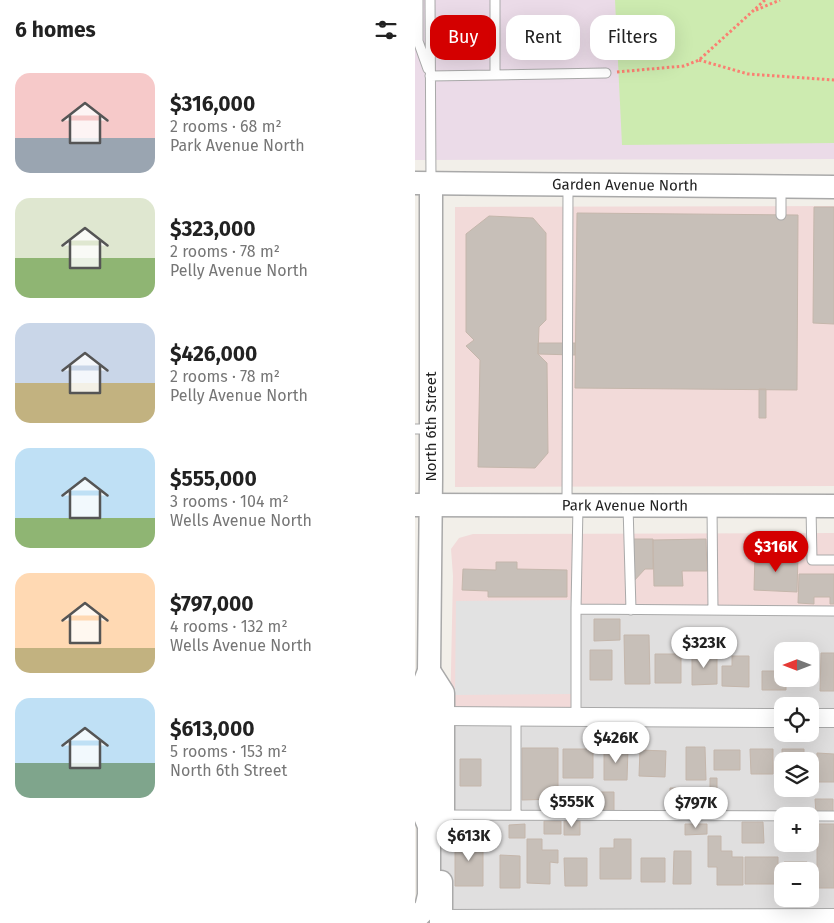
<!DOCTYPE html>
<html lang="en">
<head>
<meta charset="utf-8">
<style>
  body { margin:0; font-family:"Fira Sans",sans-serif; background:#f2f2f2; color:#222; height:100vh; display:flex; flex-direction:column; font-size:19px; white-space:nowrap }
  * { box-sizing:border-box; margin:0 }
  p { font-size:16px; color:#767676 }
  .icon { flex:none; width:28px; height:28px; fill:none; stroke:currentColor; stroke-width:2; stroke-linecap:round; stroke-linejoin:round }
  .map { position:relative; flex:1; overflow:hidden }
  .panel { display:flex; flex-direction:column; background:#fff; width:415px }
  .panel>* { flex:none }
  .guide { position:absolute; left:15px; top:15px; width:329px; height:45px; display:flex; gap:10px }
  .needle { width:32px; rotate:270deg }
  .controls { position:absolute; left:359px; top:642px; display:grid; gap:10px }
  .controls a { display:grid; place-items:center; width:45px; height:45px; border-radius:10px; background:#fff; box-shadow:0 5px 20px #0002; font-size:25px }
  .price { position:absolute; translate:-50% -42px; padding:0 11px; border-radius:18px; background:#fff; color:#222; font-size:16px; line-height:32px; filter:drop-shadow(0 1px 2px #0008) }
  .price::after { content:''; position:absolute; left:50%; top:30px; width:15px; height:11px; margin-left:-8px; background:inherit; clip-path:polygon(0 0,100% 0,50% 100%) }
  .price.active { background:#d40000; color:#fff }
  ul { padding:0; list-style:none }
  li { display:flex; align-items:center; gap:15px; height:125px; padding:0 15px }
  li span { display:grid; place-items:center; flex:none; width:140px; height:100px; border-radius:15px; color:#555 }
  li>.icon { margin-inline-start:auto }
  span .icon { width:60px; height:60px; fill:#fffc; stroke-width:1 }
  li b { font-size:21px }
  h2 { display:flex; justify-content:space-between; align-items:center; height:60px; padding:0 15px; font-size:21px }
  .pill { padding:0 18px; border-radius:15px; background:#fff; box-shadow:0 5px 20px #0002; font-size:18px; line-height:45px }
  .pill.active { background:#d40000; color:#fff }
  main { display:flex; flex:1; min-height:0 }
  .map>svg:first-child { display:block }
  .residential { fill:#e0dfdf; fill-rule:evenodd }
  .commercial { fill:#f2dad9 }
  .industrial { fill:#ebdbe8 }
  .grass { fill:#cdebb0 }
  .parking { fill:#e2e2e2 }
  .building { fill:#c7bfb8; stroke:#c4b6ab }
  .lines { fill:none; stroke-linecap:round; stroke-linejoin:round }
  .service-casing { stroke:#a9a9a9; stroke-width:11 }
  .minor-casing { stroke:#a9a9a9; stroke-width:20 }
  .tertiary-casing { stroke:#a9a9a9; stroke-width:25 }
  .path { stroke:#fa8072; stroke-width:3; stroke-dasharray:2.5 2.5; stroke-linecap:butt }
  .service { stroke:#fff; stroke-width:9 }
  .minor { stroke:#fff; stroke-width:18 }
  .tertiary { stroke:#fff; stroke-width:22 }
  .labels { text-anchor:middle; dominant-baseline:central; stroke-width:4; stroke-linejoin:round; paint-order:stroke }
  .street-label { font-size:15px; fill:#222; stroke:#fff }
</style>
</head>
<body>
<main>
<section class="panel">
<h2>6 homes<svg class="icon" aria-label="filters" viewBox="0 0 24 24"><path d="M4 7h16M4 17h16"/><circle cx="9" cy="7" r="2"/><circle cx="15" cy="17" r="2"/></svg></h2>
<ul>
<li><span style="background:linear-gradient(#f6c9c9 65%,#9aa5b1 0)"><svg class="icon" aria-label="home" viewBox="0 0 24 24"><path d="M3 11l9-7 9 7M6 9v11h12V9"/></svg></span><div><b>$316,000</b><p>2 rooms · 68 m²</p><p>Park Avenue North</p></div></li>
<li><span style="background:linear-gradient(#dfe7d0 60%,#8fb573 0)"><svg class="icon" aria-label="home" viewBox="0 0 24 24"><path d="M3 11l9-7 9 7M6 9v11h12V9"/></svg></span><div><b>$323,000</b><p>2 rooms · 78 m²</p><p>Pelly Avenue North</p></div></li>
<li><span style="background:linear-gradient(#c9d6e8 60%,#c2b280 0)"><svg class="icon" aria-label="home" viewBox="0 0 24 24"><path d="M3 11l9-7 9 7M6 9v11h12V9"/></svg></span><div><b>$426,000</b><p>2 rooms · 78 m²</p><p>Pelly Avenue North</p></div></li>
<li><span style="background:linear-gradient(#bfe0f5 70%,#8fb573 0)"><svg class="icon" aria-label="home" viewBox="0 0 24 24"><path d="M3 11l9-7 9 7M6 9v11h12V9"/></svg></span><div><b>$555,000</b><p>3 rooms · 104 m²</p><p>Wells Avenue North</p></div></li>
<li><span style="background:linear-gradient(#ffd9b3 75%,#c2b280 0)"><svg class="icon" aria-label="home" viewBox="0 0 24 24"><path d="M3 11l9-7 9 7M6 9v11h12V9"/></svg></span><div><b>$797,000</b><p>4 rooms · 132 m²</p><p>Wells Avenue North</p></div></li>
<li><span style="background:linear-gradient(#bfe0f5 65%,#7fa58c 0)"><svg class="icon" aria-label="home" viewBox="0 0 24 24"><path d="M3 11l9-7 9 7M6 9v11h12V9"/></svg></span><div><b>$613,000</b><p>5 rooms · 153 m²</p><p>North 6th Street</p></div></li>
</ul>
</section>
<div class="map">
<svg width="419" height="923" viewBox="0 0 419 923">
  <rect width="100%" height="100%" fill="#f2efe9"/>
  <path class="residential" d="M161 609 419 611V923H14V715ZM368 651H395V679H368ZM368 706H395V734H368ZM368 761H395V789H368ZM368 816H395V844H368ZM368 871H395V899H368Z"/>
  <path class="commercial" d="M419 206V486L40 487V207Z
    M419 533V611L161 609V715L35 716 38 576 36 549 44 538 58 534Z"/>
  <path class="industrial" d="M0 0H419V159L0 160Z"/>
  <path class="grass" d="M200 0H419V143L207 145Z"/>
  <path class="parking" d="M157 600V694L40 695 41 601Z"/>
  <path class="building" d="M399 207H419V324L398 323Z
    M162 213 383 215 382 390 160 388Z
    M74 216 118 218 131 233V320L124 327 123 354 132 363 133 453 120 468 63 467 65 360 51 346 59 340 51 332V234Z
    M123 343H160V355L123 354Z
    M344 389H351V418H344Z
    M218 539H238V569H230L218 582Z
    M291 539 292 571H267L268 586H239L238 540Z
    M340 554 383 555 382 592 339 590Z
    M81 562H102V569L152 570V597H73V591L47 590 48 569 81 570Z
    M384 574H419V604H415V597H399V604L383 603Z
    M179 619H205V640L179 641Z
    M209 635H234L235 684H210Z
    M175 650H197V680H175Z
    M406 653H419V691H405Z
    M240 654H266V683H240Z
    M277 654H302V684L277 685Z
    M317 656H334V687L307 686V666H317Z
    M347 671H368V679H371V690H347Z
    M189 747 213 748 212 780H189Z
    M271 747H290L291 780H271Z
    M107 748H143V799L107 800Z
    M148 749H178V778H148Z
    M335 749H358V774H336Z
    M367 749H389V761H368V789L389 790H367Z
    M225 750 251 751 250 777 224 776Z
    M299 750H325V770H299Z
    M402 753 419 754V782H401Z
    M45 759H66V786H45Z
    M295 778H302V792L295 793Z
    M255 788H273L274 806H255Z
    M182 792H199V811H182Z
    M400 799H418V813L401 814Z
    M129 821H146V834H129Z
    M149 821H165V835H149Z
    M327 822H348L349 843H327Z
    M110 824V838H94V825Z
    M270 824H292V834L270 835Z
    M402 824H419V888H402Z
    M293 836H306V851H317V857H328V885H302V867H293Z
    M40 837H68V886H40Z
    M112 839H127V850H143V863L135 862V884L112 883Z
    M199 839H216V879H185V848H199Z
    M259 851H276V884H258Z
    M85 855 105 856V888H85Z
    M330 857H363V884H330Z
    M149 858H172V886H150Z
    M226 858H250V882H226Z
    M369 862H392V871H369Z"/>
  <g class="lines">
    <g class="service-casing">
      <path id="service" d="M3 0V41L13 69
        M15 0 16 182
        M80 0V75
        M15 76 191 73
        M366 215V187
        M0 429H16
        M152 505 153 186
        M213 506 216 610
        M297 506 298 610
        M396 507 397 560H419
        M161 609 163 506
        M101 715V815
        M161 715V609L419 611
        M28 815 419 816"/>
    </g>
    <g class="minor-casing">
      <path id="minor" d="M29 716 368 718
        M395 718H419
        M26 919 419 918"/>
    </g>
    <g class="tertiary-casing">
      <g id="tertiary">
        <path id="s1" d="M0 183 419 187"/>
        <path id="s2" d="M0 505 419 506"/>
        <path d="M14 671 28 693V815L14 826"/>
        <path d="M26 882V923"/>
        <path id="s3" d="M1 918 11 908 14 895V826L6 807V692L14 671 16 478V183"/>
      </g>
    </g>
    <path class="path" d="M341 10 365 0
      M284 60 333 74 419 80
      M202 72 269 66 284 60 350 0"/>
    <use href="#service" class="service"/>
    <use href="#minor" class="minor"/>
    <use href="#tertiary" class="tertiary"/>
  </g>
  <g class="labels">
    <g class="street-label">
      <text stroke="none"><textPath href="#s1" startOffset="210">Garden Avenue North</textPath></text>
      <text stroke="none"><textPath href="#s3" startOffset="499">North 6th Street</textPath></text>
      <text stroke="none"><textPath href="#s2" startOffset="210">Park Avenue North</textPath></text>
    </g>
  </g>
</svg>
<div class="controls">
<a><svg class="needle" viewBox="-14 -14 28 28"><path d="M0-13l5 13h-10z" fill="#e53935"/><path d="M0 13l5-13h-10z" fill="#767676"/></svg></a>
<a><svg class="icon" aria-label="locate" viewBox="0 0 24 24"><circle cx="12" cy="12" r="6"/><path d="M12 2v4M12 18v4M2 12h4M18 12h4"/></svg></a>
<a><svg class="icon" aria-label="layers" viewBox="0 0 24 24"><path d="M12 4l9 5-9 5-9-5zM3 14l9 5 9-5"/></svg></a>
<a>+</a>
<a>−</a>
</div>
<b class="price active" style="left:361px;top:573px">$316K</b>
<b class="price" style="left:289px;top:669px">$323K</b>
<b class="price" style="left:201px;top:764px">$426K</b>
<b class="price" style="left:157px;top:828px">$555K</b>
<b class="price" style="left:281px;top:829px">$797K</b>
<b class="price" style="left:54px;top:862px">$613K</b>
<div class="guide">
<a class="pill active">Buy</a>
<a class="pill">Rent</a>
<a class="pill">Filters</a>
</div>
</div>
</main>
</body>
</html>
